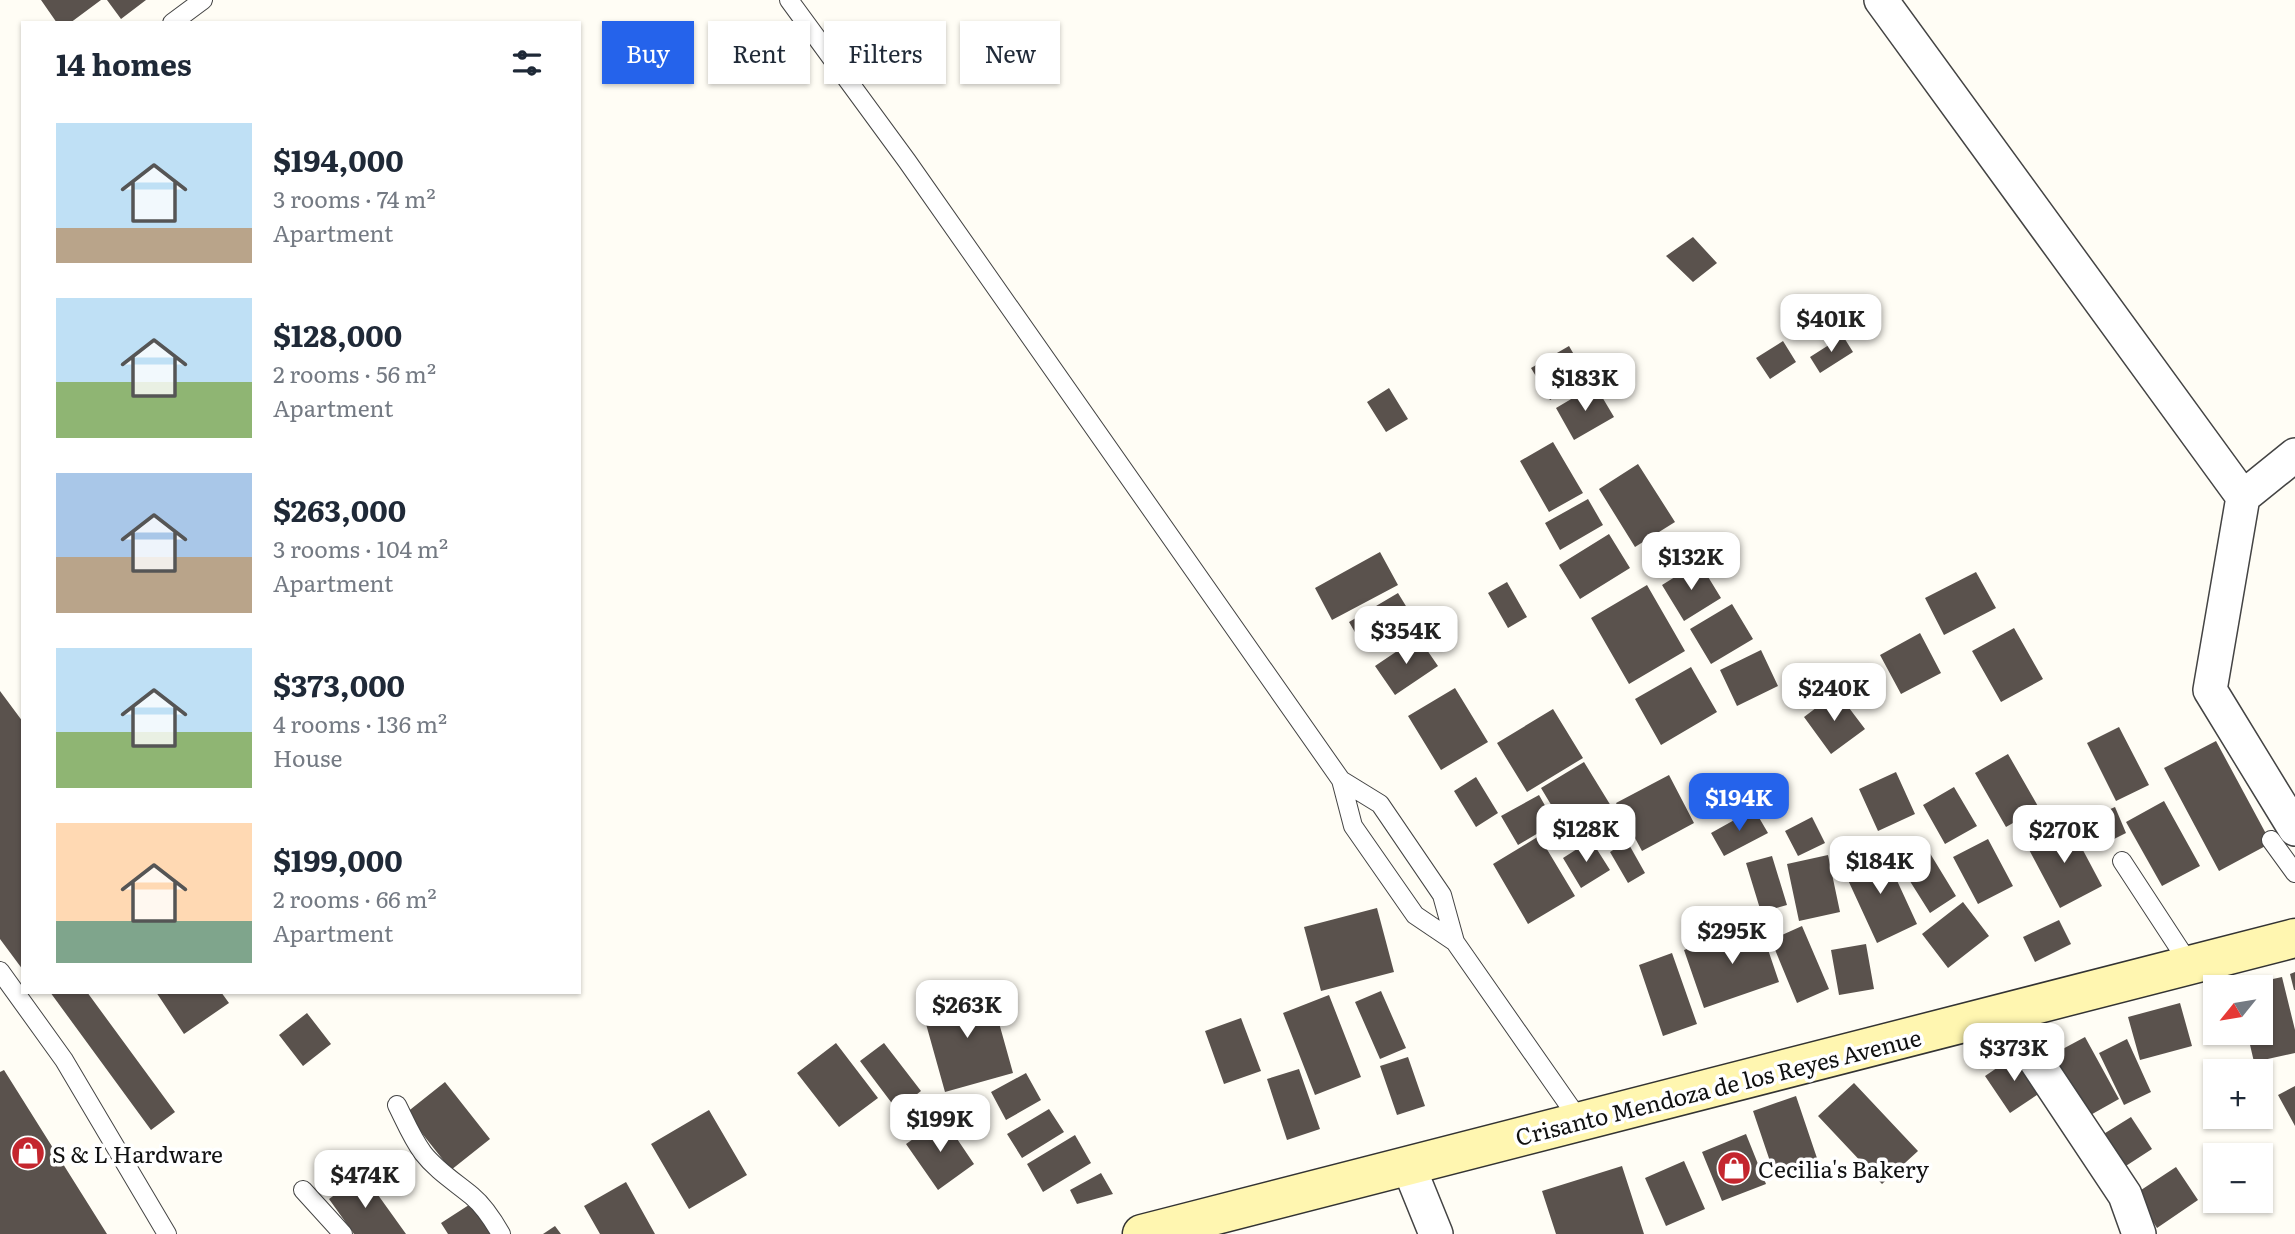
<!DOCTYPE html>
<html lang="en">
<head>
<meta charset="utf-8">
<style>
  body { margin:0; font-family:Literata,serif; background:#f2f2f3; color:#1f2937; height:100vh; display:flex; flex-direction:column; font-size:26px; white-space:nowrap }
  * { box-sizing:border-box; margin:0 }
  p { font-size:23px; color:#747a83 }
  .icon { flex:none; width:38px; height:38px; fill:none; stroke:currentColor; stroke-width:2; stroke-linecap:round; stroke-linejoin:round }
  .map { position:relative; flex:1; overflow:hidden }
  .sheet { position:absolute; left:21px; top:21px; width:560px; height:973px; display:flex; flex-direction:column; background:#fff; border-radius:0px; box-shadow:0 2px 5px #0004 }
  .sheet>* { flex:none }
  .top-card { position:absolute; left:602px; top:21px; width:665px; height:63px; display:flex; gap:14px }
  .needle { width:46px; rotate:240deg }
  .buttons { position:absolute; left:2203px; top:975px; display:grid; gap:14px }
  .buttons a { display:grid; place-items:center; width:70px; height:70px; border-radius:0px; background:#fff; box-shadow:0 2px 5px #0004; font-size:35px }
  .price { position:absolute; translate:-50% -60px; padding:0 16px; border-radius:14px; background:#fff; color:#222; font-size:23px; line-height:46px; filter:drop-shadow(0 2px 4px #0008) }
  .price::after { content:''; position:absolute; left:50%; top:42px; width:21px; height:16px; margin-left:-10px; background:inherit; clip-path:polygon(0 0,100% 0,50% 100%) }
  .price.active { background:#2563eb; color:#fff }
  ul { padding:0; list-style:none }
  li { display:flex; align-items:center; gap:21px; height:175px; padding:0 35px }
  li span { display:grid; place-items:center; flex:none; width:196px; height:140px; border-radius:0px; color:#555 }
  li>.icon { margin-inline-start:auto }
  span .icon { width:84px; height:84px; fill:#fffc; stroke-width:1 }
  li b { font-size:30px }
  h2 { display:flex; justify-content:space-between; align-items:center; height:84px; padding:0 35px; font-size:30px }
  .chip { padding:0 24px; border-radius:0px; background:#fff; box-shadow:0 2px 5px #0004; font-size:24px; line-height:63px }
  .chip.active { background:#2563eb; color:#fff }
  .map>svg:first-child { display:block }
  .building { fill:#5a524d }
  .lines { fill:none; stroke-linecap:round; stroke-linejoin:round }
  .lane-casing { stroke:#444; stroke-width:20 }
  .street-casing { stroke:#444; stroke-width:36 }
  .secondary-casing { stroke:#333; stroke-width:41 }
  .lane { stroke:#fff; stroke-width:18 }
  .street { stroke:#fff; stroke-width:33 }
  .secondary { stroke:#fff6b0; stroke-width:38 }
  .labels { text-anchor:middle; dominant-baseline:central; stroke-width:7; stroke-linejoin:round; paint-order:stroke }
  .street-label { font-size:23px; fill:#111; stroke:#fff }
  .poi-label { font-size:23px; fill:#111; stroke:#fff; text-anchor:start }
</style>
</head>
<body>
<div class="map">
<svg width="2295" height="1234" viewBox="0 0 2295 1234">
  <rect width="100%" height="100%" fill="#fffdf5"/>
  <path class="building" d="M41 0H101L70 23H57Z
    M107 0H146L121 19Z
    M1693 237 1717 263 1693 282 1666 256Z
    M1843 336 1853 352 1820 373 1810 357Z
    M1783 341 1796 362 1770 379 1756 358Z
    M1569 346 1587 377 1550 400 1531 368Z
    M1595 385 1614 417 1574 440 1556 408Z
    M1389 388 1408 419 1386 432 1367 402Z
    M1553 442 1583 493 1549 512 1520 461Z
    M1638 464 1675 522 1635 547 1599 489Z
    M1588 499 1603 525 1560 550 1545 523Z
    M1678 532 1693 557 1663 575 1648 551Z
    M1609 534 1630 568 1580 599 1559 565Z
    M1380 552 1398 585 1332 620 1315 588Z
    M1699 562 1721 598 1684 621 1662 585Z
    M1976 572 1996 608 1944 635 1925 598Z
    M1507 582 1527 617 1508 628 1488 593Z
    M1647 585 1685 651 1629 684 1591 618Z
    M1398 593 1412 616 1363 646 1349 622Z
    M1732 604 1753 639 1711 664 1690 629Z
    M2014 628 2043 679 2001 702 1972 651Z
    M1920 633 1941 673 1901 694 1880 655Z
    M1418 637 1438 666 1395 695 1375 666Z
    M1761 650 1778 686 1737 706 1720 670Z
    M1691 667 1717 712 1661 745 1635 699Z
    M1455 688 1488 742 1441 770 1408 716Z
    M0 691 23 722V970L0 939Z
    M1837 692 1865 729 1831 754 1804 717Z
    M1553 709 1583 758 1527 792 1497 743Z
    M2119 727 2149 785 2116 801 2087 743Z
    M2216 741 2271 843 2219 871 2164 768Z
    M2008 754 2039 808 2006 827 1975 773Z
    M1584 762 1611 806 1568 833 1541 788Z
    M1896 772 1915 814 1878 831 1859 789Z
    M1669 775 1694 823 1642 851 1616 803Z
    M1476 777 1498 813 1476 827 1454 791Z
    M1954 787 1977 826 1945 844 1923 805Z
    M1539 795 1555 823 1518 845 1501 816Z
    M2164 801 2200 866 2162 886 2126 822Z
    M2115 807 2126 833 2106 843 2094 816Z
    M1754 809 1768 833 1724 856 1711 833Z
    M1812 817 1825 843 1798 856 1785 831Z
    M2068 822 2102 886 2060 908 2026 844Z
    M1539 836 1575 896 1528 924 1493 864Z
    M1988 839 2013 886 1978 904 1953 857Z
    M1591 840 1610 870 1581 888 1563 858Z
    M1627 841 1645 873 1628 883 1610 852Z
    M1882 848 1917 924 1877 943 1842 867Z
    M1928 850 1956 896 1930 913 1901 867Z
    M1828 855 1840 912 1799 921 1787 864Z
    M1772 856 1787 905 1761 912 1746 863Z
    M1963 902 1989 936 1948 968 1922 934Z
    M1377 908 1394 972 1321 991 1304 927Z
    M2059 920 2071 944 2035 962 2023 937Z
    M1759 923 1779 982 1704 1008 1684 950Z
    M1802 926 1829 989 1797 1003 1771 940Z
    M1866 944 1874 989 1839 995 1831 950Z
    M1672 953 1697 1024 1663 1036 1639 965Z
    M2295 972V990H2294L2290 974Z
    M2282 977 2295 1030V1053L2254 1062 2247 1032H2261V987L2241 986Z
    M989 987 1013 1073 945 1092 921 1006Z
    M1381 991 1406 1048 1380 1059 1355 1002Z
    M50 992H87L175 1112 151 1130Z
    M156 992H221L229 1003 184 1034Z
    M1329 995 1361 1077 1315 1095 1283 1013Z
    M2180 1003 2192 1046 2140 1060 2128 1017Z
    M307 1013 331 1044 303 1066 279 1035Z
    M1241 1018 1261 1071 1224 1084 1205 1031Z
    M2085 1037 2119 1099 2078 1122 2044 1059Z
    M2127 1039 2151 1092 2124 1105 2099 1053Z
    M836 1043 878 1098 839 1127 797 1073Z
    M884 1043 921 1091 897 1110 860 1061Z
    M2019 1053 2043 1091 2010 1113 1985 1076Z
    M1408 1057 1425 1106 1397 1115 1380 1066Z
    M1299 1069 1320 1129 1287 1140 1267 1079Z
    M4 1070 107 1234H0V1072Z
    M1026 1073 1041 1100 1006 1120 991 1092Z
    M445 1082 490 1139 451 1170 406 1113Z
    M1854 1083 1918 1151 1882 1184 1818 1116Z
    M2295 1086V1126L2278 1095Z
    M1796 1096 1819 1164 1776 1179 1753 1111Z
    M1049 1109 1064 1132 1022 1158 1007 1134Z
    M709 1110 747 1175 689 1209 651 1144Z
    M2131 1117 2152 1149 2115 1173 2094 1140Z
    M943 1118 974 1164 938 1190 906 1144Z
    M1746 1134 1766 1184 1722 1201 1702 1152Z
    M1075 1135 1091 1163 1043 1192 1027 1164Z
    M1684 1161 1705 1209 1666 1226 1645 1178Z
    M1622 1166 1644 1234H1556L1542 1191Z
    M2176 1167 2198 1200 2157 1228 2135 1194Z
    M1101 1173 1113 1194 1077 1204 1070 1190Z
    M363 1174 406 1234H354L329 1199Z
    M626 1182 655 1234H600L584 1206Z
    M472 1203 492 1234H448L441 1223Z
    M555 1226 561 1234H543Z"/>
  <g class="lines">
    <g class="lane-casing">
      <path id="lane" d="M789 0 907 161 1341 780 1353 826 1415 915 1455 942
        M172 23 203 0
        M1341 780 1380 804 1442 895 1455 942 1580 1121
        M2271 840 2295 873
        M2122 861 2190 965
        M0 971 64 1060 167 1234
        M397 1105C405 1121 412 1138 423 1153 436 1170 455 1182 472 1196 484 1206 493 1220 501 1234
        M303 1190 343 1234"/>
    </g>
    <g class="street-casing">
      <path id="street" d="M1881 0 2243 497
        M2295 455 2243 497 2210 690 2295 829
        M2004 1013 2125 1195 2139 1234
        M1408 1165 1436 1234"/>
    </g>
    <g class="secondary-casing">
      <path id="secondary" d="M1142 1234 2295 938"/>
    </g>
    <use href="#lane" class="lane"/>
    <use href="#street" class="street"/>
    <use href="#secondary" class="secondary"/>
  </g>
  <defs>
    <g id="shop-disc" transform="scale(1.75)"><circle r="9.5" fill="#c4262e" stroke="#fff"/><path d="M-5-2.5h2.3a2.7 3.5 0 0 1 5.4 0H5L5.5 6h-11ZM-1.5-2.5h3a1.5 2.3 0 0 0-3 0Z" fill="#fff"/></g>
  </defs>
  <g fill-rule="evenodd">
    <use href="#shop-disc" x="28" y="1153"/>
    <use href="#shop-disc" x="1734" y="1168"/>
  </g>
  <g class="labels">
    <g class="street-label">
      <text transform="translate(1718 1086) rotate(-14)">Crisanto Mendoza de los Reyes Avenue</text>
    </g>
    <g class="poi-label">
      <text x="52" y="1153">S &amp; L Hardware</text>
      <text x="1758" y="1168">Cecilia's Bakery</text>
    </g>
  </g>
</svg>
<div class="buttons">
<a><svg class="needle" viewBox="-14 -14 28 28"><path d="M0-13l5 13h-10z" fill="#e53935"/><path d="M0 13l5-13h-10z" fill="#747a83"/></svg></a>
<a>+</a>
<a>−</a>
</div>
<b class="price" style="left:1831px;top:354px">$401K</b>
<b class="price" style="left:1585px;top:413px">$183K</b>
<b class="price" style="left:1691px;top:592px">$132K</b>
<b class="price" style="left:1406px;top:666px">$354K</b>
<b class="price" style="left:1834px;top:723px">$240K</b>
<b class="price active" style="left:1739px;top:833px">$194K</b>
<b class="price" style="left:1586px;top:864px">$128K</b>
<b class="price" style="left:2064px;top:865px">$270K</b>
<b class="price" style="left:1880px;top:896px">$184K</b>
<b class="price" style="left:1732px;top:966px">$295K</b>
<b class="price" style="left:967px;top:1040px">$263K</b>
<b class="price" style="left:2014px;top:1083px">$373K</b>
<b class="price" style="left:940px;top:1154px">$199K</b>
<b class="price" style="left:365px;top:1210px">$474K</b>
<div class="top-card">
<a class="chip active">Buy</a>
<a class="chip">Rent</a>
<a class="chip">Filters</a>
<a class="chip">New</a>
</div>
<section class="sheet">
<h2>14 homes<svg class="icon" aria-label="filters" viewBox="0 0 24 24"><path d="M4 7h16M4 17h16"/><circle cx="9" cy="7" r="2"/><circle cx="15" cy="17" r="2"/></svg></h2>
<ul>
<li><span style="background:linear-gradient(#bfe0f5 75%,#b9a48a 0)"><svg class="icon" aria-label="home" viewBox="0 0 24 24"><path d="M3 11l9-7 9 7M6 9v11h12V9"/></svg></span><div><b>$194,000</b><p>3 rooms · 74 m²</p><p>Apartment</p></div></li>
<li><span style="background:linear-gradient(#bfe0f5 60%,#8fb573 0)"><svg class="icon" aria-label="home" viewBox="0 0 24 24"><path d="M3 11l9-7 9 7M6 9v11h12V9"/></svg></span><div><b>$128,000</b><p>2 rooms · 56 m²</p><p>Apartment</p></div></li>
<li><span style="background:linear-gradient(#a9c7e8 60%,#b9a48a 0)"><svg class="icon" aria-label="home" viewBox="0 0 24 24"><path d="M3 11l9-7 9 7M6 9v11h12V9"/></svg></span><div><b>$263,000</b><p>3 rooms · 104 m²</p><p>Apartment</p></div></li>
<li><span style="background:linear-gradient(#bfe0f5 60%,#8fb573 0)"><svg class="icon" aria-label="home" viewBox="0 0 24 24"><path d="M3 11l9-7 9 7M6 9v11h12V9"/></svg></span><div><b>$373,000</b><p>4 rooms · 136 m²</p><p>House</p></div></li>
<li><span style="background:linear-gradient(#ffd9b3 70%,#7fa58c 0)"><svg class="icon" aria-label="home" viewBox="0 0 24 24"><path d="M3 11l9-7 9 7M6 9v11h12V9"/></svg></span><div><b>$199,000</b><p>2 rooms · 66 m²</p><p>Apartment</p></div></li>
</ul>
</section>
</div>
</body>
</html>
